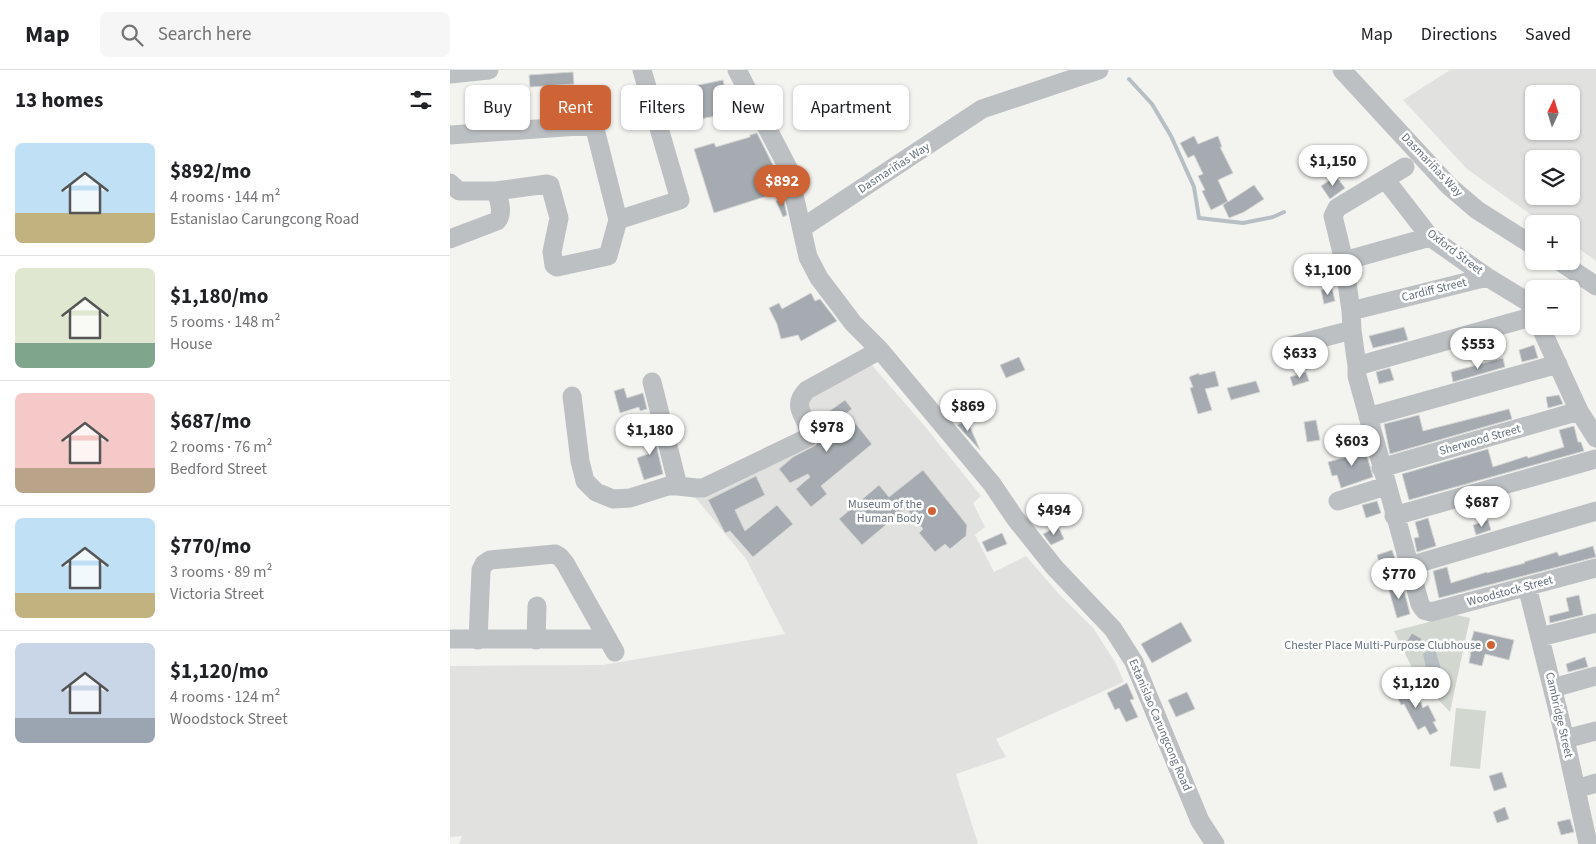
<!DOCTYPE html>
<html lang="en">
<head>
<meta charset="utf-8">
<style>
  body { margin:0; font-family:"Source Sans 3",sans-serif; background:#f6f6f6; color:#202124; height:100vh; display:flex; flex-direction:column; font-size:19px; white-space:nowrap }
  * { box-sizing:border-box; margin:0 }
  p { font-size:16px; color:#757577 }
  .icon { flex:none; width:28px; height:28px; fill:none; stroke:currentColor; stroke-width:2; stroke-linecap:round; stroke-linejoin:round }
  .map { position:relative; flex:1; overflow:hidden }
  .drawer { display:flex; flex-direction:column; background:#fff; width:450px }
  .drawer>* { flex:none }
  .guide { position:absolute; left:15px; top:15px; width:475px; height:45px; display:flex; gap:10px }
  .needle { width:32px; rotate:4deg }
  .buttons { position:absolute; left:1075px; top:15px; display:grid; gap:10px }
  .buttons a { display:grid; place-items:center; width:55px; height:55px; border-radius:8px; background:#fff; box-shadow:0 1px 4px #0004; font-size:25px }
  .price { position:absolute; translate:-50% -42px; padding:0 11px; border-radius:18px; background:#fff; color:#222; font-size:16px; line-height:32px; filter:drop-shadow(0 1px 2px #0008) }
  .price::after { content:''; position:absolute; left:50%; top:30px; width:15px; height:11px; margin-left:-8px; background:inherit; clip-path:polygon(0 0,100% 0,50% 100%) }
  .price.active { background:#ce6435; color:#fff }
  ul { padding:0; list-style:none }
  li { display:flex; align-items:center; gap:15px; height:125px; padding:0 15px }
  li+li { border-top:1px solid #e0e0e0 }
  li span { display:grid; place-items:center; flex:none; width:140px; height:100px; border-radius:8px; color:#555 }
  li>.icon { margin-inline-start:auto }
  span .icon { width:60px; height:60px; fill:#fffc; stroke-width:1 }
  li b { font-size:21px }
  h2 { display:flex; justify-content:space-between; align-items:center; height:60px; padding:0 15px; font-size:21px }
  .chip { padding:0 18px; border-radius:8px; background:#fff; box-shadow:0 1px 4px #0004; font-size:18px; line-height:45px }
  .chip.active { background:#ce6435; color:#fff }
  header { display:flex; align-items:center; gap:30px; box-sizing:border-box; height:70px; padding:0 25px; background:#fff; border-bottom:1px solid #e0e0e0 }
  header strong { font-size:24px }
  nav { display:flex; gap:28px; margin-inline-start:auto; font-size:18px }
  .search { width:350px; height:45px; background:#f6f6f6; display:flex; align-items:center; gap:12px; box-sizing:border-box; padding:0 18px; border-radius:8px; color:#757577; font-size:19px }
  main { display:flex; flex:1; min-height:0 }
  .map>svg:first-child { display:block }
  .built { fill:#e1e2e0; fill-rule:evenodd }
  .green { fill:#d2d8d0 }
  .water { fill:#b6bfc4 }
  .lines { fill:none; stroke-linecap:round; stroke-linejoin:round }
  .stream { stroke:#b6bfc4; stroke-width:4 }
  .building { fill:#a5abb0; stroke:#d4d5d3 }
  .minor { stroke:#bdc0c3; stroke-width:19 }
  .poi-dot { fill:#ce6435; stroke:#fff; stroke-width:2 }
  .labels { text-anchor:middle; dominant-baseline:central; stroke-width:5; stroke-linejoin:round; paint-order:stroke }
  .street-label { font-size:12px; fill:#66717d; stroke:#fff }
  .poi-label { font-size:12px; fill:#66717d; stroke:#fff; text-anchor:end }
</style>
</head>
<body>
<header>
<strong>Map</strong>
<div class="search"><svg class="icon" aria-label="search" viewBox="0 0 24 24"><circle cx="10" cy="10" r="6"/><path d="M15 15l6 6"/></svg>Search here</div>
<nav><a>Map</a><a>Directions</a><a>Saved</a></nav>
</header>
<main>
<section class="drawer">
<h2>13 homes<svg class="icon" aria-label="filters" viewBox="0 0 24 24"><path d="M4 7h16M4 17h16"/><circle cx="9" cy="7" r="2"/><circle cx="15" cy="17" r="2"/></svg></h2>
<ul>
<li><span style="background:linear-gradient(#bfe0f5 70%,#c2b280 0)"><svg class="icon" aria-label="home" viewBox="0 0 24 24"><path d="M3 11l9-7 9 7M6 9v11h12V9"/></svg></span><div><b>$892/mo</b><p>4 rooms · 144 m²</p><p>Estanislao Carungcong Road</p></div></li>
<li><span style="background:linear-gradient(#dfe7d0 75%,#7fa58c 0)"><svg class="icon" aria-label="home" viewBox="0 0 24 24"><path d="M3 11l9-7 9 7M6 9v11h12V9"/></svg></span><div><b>$1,180/mo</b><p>5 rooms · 148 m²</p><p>House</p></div></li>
<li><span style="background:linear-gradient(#f6c9c9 75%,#b9a48a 0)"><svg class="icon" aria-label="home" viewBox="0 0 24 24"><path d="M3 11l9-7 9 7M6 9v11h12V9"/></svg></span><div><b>$687/mo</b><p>2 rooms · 76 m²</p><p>Bedford Street</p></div></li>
<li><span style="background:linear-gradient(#bfe0f5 75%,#c2b280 0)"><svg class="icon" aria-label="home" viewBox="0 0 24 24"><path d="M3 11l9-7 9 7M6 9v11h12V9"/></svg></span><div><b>$770/mo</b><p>3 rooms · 89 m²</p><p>Victoria Street</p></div></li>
<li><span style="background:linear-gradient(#c9d6e8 75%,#9aa5b1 0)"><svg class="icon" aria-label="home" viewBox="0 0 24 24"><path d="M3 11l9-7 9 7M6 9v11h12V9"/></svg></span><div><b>$1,120/mo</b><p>4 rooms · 124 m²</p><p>Woodstock Street</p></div></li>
</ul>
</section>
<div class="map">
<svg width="1146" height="774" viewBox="0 0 1146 774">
  <rect width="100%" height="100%" fill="#f3f3f0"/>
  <path class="built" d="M1000 0H1146V191L1121 173V154H1094L1017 99 953 30ZM1084 24H1121V61H1084ZM1084 89H1121V126H1084Z
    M419 292 473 354 531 426 523 433 535 457 525 465 544 502 576 486 608 523 643 558 665 592 674 612 546 669 556 687 506 704 528 774H9L12 766 0 767V596L153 595 335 564 296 489 244 426 359 372 352 334Z"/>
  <path class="green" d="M1006 545 1020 548 1000 642 967 608 944 561Z
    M1006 638 1036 641 1030 699 1000 696Z"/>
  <path class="water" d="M985 579 991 599 989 605C976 610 975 592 973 583Z"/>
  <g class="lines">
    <path class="stream" d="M679 9 702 34 721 66 744 117 749 148 793 153 823 147 834 142"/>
  </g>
  <path class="building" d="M123 2 124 14 80 17 79 5Z
    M273 10 280 43 241 51 234 18Z
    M307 63 328 105 312 111 317 126 264 143 244 79 264 73 266 77 300 67V65Z
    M744 66 748 74 768 66 772 77H770L783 103 768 110 778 132 804 115 814 129 794 142 779 148 773 135 777 132 761 140 752 121 755 120 748 106 753 104 744 85 738 88 730 73Z
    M886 106 895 118 880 129 871 116Z
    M333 128 337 145 333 147 326 131Z
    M882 218 885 231 874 234 871 220Z
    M361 223 365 231 370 229 387 251 351 271 348 265 331 269 327 254 319 238 329 233 332 239Z
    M954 257 958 270 923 278 919 266Z
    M1084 275 1088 288 1072 292 1069 280Z
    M867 281 871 295 855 300 851 285Z
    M569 287 575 300 556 308 550 295Z
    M1053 288 1055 297 1003 312 1001 302Z
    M940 298 944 310 929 314 926 302Z
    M765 301 769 316 755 319 762 340 748 344 740 318 743 317 739 307 749 303V305Z
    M856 302 859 311 843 316 840 307Z
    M806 311 810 322 781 330 777 318Z
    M174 318 177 328 193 323 197 339 190 341 189 337 170 343 164 321Z
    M1109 325 1113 334 1098 338 1096 327Z
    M395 330 402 339 397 343 422 374 371 416 377 424 361 437 346 419 360 407 358 404 340 413 329 399 343 387 366 375 369 366 375 361 367 350Z
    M1059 339 1062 349 940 384 934 354 969 345 973 361Z
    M517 350 530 380 507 355Z
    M866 350 870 370 857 372 854 352Z
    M1124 356 1128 372H1131L1134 381 959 430 952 404 1038 379 1043 397 1077 386 1078 388 1114 377 1109 360Z
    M202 357 213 404 194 410 187 388 198 384 190 361Z
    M913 372 923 407 891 418 887 405 882 406 878 392 901 386 898 378Z
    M473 400 517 455 516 466 500 479 495 474 485 482 469 463 473 459 456 438 412 475 389 449 429 415 439 427Z
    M306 406 315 425 285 440 295 461 327 435 343 454 303 487 280 461 275 463 258 430Z
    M927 431 931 443 916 448 912 435Z
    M978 448 986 476 967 482 964 468 969 467 965 452Z
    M1038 450 1041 460 1026 465 1023 455Z
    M608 456 614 469 601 475 593 464Z
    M552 463 557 474 537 482 532 472Z
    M1143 476 1146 487 989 528 983 501 997 497 1001 513 1037 502V503L1075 493 1074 492 1107 482 1109 486Z
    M942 480 947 494 931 499 927 485Z
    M952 512 960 544 947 548 938 517Z
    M1129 525 1133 545 1100 553 1099 546 1119 541 1116 528Z
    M731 552 742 571 702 593 691 574Z
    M1024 561 1064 570 1059 590 1035 584 1032 596 1019 593 1021 581 1018 582Z
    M962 563 972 569 962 583 953 577Z
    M1135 587 1138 597 1118 602 1116 594Z
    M954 611 965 633 970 630 973 638 978 635 986 651 983 652 988 661 980 665 975 656 968 660 954 634 951 635 942 617Z
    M677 613 684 629 680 630 688 647 676 652 669 638 665 640 657 623Z
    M737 622 745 639 726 647 718 630Z
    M1052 702 1057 717 1044 721 1039 706Z
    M1055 737 1059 749 1047 753 1043 742Z
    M1120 749 1124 762 1111 765 1107 752Z"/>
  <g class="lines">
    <path class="minor" d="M287 0 338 98 358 187 369 208 403 253 430 280 542 414 565 448 605 498 663 559 684 592 750 751 765 774
      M892 0 999 116 1027 140 1084 176
      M0 4 39 0
      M0 65 144 55
      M955 97 887 138 883 146 894 191 901 241 902 260 907 296V306L970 534 974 540 981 542 1146 498
      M935 109 980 167 1037 207 1078 232 1084 244
      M0 113 9 121H46L97 114 100 115 109 148 102 182 104 195 107 197 158 186 168 150 141 43
      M168 150 230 130 192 0
      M352 158 532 39 649 0
      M0 169 47 151C54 143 49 130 46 121
      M894 191 980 167
      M1109 191 1146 216
      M901 241 1037 207
      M1090 256 1129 341 1146 368
      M840 276 902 260
      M907 296 1084 246
      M202 312 228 416 246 418H253L357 368C364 349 337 340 357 320L430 280
      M122 326 130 391 135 411 146 422 163 429 180 428 218 416H228
      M918 347 1108 294
      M931 398 1129 341
      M888 431 936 416
      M944 446 1146 389
      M959 496 1146 441
      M1077 516 1115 669 1138 774
      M1090 567 1146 553
      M0 569H158
      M28 570 31 500 34 494 40 490 105 484 110 487 115 493 165 582
      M86 570 87 536
      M1103 618 1146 606
      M1115 669 1146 661
      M1126 719 1146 713"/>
  </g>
  <g class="poi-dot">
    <circle cx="482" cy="441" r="5"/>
    <circle cx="1041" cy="575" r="5"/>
  </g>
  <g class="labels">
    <g class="street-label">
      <text transform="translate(982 95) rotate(46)">Dasmariñas Way</text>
      <text transform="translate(444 98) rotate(-33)">Dasmariñas Way</text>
      <text transform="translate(1005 182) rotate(37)">Oxford Street</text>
      <text transform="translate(984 220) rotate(-14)">Cardiff Street</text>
      <text transform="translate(1030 370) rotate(-16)">Sherwood Street</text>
      <text transform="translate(1060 521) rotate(-15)">Woodstock Street</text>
      <text transform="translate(1109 645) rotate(77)">Cambridge Street</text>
      <text transform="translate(710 655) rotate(67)">Estanislao Carungcong Road</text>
    </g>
    <g class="poi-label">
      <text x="472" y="434">Museum of the<tspan x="472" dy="14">Human Body</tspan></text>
      <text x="1031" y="575">Chester Place Multi-Purpose Clubhouse</text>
    </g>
  </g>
</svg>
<div class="buttons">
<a><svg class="needle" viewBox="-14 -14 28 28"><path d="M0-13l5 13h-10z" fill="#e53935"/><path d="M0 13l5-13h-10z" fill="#757577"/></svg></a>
<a><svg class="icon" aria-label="layers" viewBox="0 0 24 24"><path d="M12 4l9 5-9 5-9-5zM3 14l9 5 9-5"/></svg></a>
<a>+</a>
<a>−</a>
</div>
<b class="price" style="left:883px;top:117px">$1,150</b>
<b class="price active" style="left:332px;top:137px">$892</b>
<b class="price" style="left:878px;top:226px">$1,100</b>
<b class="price" style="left:1028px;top:300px">$553</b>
<b class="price" style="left:850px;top:309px">$633</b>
<b class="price" style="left:518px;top:362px">$869</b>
<b class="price" style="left:377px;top:383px">$978</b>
<b class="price" style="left:200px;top:386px">$1,180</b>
<b class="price" style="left:902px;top:397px">$603</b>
<b class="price" style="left:1032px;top:458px">$687</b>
<b class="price" style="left:604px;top:466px">$494</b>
<b class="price" style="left:949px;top:530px">$770</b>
<b class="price" style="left:966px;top:639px">$1,120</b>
<div class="guide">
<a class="chip">Buy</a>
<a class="chip active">Rent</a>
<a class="chip">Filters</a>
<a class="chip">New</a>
<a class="chip">Apartment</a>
</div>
</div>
</main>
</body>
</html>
